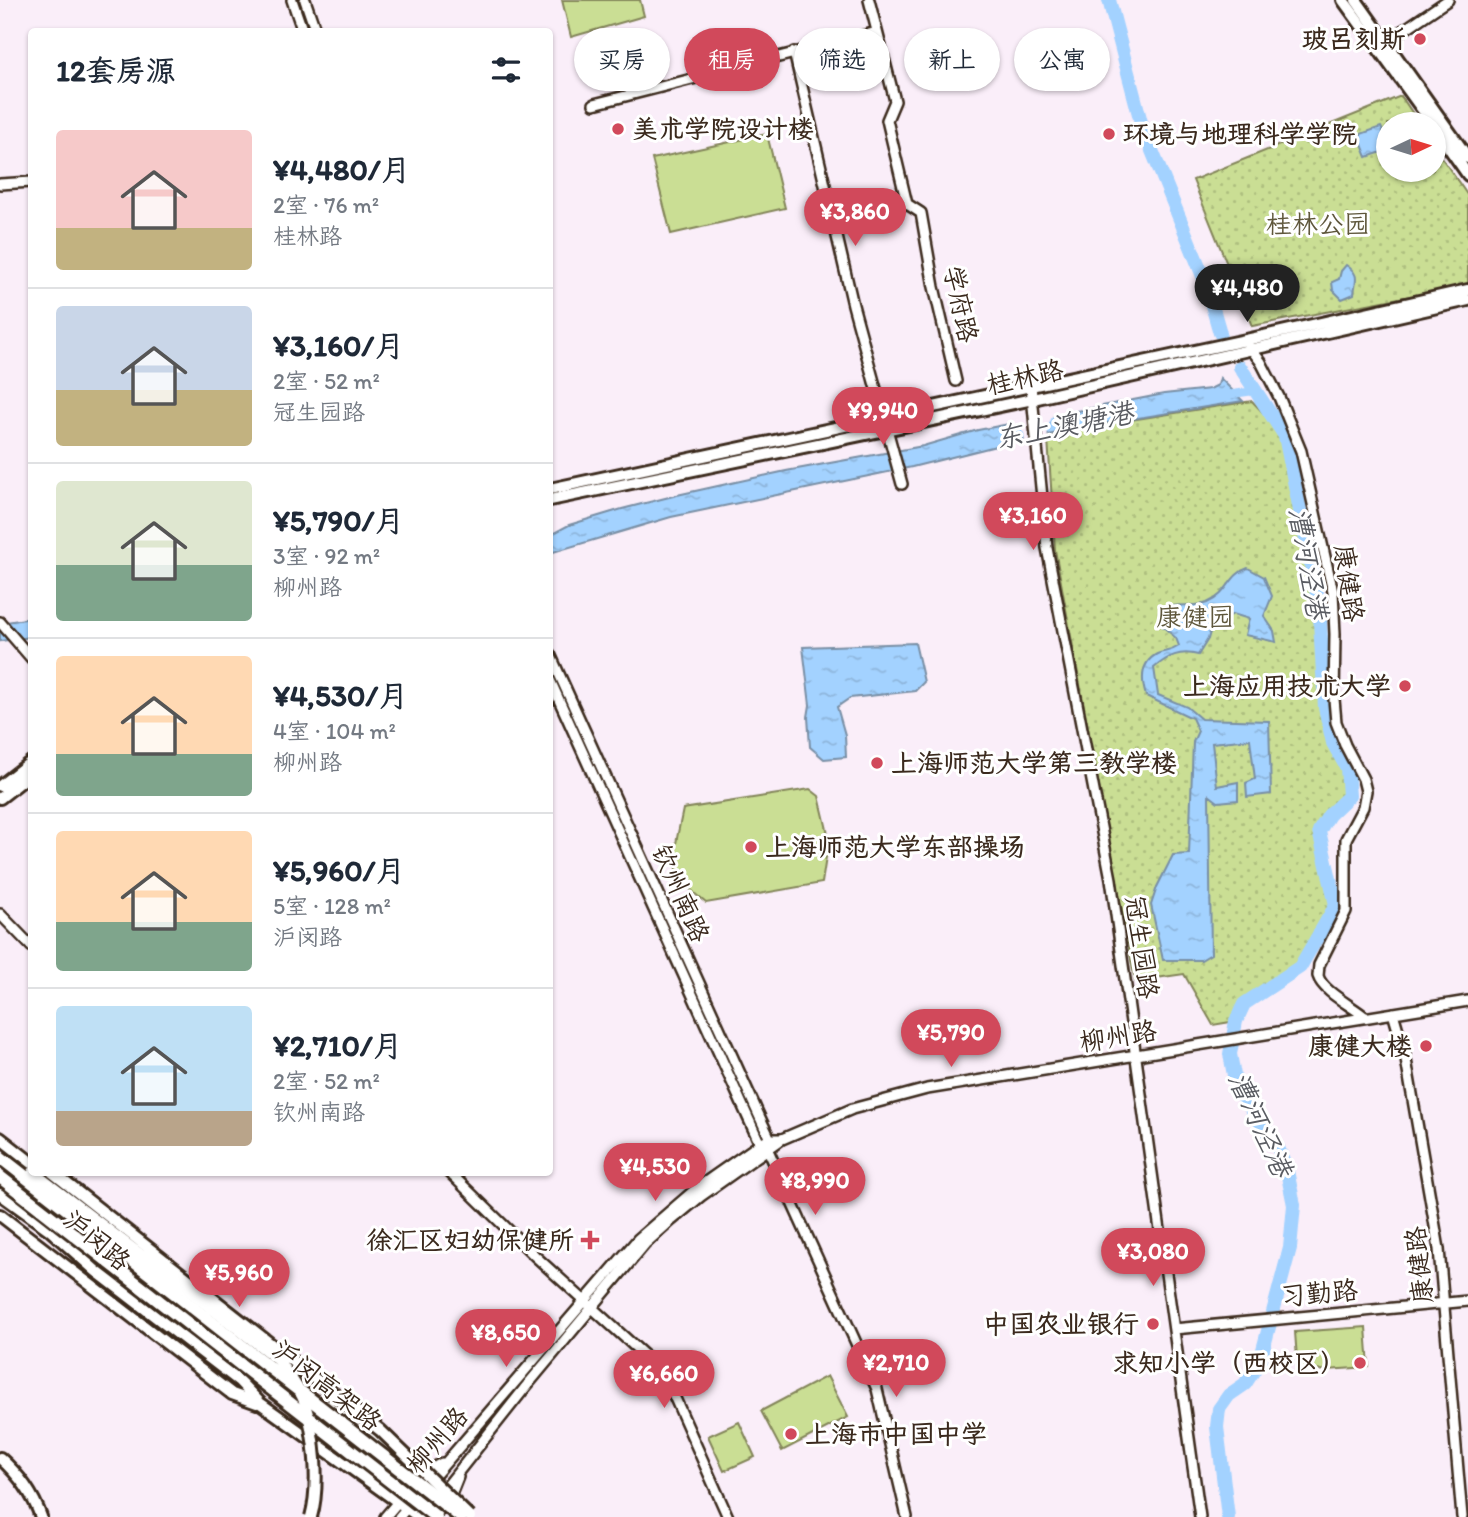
<!DOCTYPE html>
<html lang="zh">
<head>
<meta charset="utf-8">
<style>
  body { margin:0; font-family:Itim,"LXGW WenKai TC",sans-serif; background:#f6f6f7; color:#1f2937; height:100vh; display:flex; flex-direction:column; font-size:26px; white-space:nowrap }
  * { box-sizing:border-box; margin:0 }
  p { font-size:23px; color:#747a83 }
  .icon { flex:none; width:38px; height:38px; fill:none; stroke:currentColor; stroke-width:2; stroke-linecap:round; stroke-linejoin:round }
  .map { position:relative; flex:1; overflow:hidden }
  .details { position:absolute; left:28px; top:28px; width:525px; height:1148px; display:flex; flex-direction:column; background:#fff; border-radius:7px; box-shadow:0 2px 5px #0004 }
  .details>* { flex:none }
  .hud { position:absolute; left:574px; top:28px; width:665px; height:63px; display:flex; gap:14px }
  .needle { width:46px; rotate:86deg }
  .controls { position:absolute; left:1376px; top:112px; display:grid; gap:14px }
  .controls a { display:grid; place-items:center; width:70px; height:70px; border-radius:50%; background:#fff; box-shadow:0 2px 5px #0004; font-size:35px }
  .price { position:absolute; translate:-50% -60px; padding:0 16px; border-radius:24px; background:#d1495b; color:#fff; font-size:23px; line-height:46px; filter:drop-shadow(0 2px 4px #0008) }
  .price::after { content:''; position:absolute; left:50%; top:42px; width:21px; height:16px; margin-left:-10px; background:inherit; clip-path:polygon(0 0,100% 0,50% 100%) }
  .price.active { background:#222; color:#fff }
  ul { padding:0; list-style:none }
  li { display:flex; align-items:center; gap:21px; height:175px; padding:0 28px }
  li+li { border-top:2px solid #e0e1e3 }
  li span { display:grid; place-items:center; flex:none; width:196px; height:140px; border-radius:7px; color:#555 }
  li>.icon { margin-inline-start:auto }
  span .icon { width:84px; height:84px; fill:#fffc; stroke-width:1 }
  li b { font-size:30px }
  h2 { display:flex; justify-content:space-between; align-items:center; height:84px; padding:0 28px; font-size:30px }
  .tag { padding:0 24px; border-radius:32px; background:#fff; box-shadow:0 2px 5px #0004; font-size:24px; line-height:63px }
  .tag.active { background:#d1495b; color:#fff }
  .map>svg:first-child { display:block }
  .grass { fill:url(#grass-dots); stroke:#828459; stroke-width:2 }
  .garden { fill:#cade94; stroke:#828459; stroke-width:2 }
  .water { fill:url(#water-ripples); stroke:#798fa5; stroke-width:2 }
  .pier { fill:#faeef9 }
  .lines { fill:none; stroke-linecap:round; stroke-linejoin:round }
  .canal { stroke:#a3d2ff; stroke-width:8 }
  .river { stroke:#a3d2ff; stroke-width:14 }
  .minor-casing { stroke:#3b2a1e; stroke-width:14 }
  .major-casing { stroke:#3b2a1e; stroke-width:16 }
  .minor { stroke:#fff; stroke-width:9 }
  .major { stroke:#fff; stroke-width:10 }
  .major-bridge-casing { stroke:#3b2a1e; stroke-width:16; stroke-linecap:butt }
  .highway-bridge-casing { stroke:#3b2a1e; stroke-width:18; stroke-linecap:butt }
  .major-bridge { stroke:#fff; stroke-width:10 }
  .highway-bridge { stroke:#fff; stroke-width:12 }
  .poi-dot { fill:#d1495b; stroke:#fff; stroke-width:2.5 }
  .labels { text-anchor:middle; dominant-baseline:central; stroke-width:6; stroke-linejoin:round; paint-order:stroke }
  .poi-label { font-size:26px; font-weight:bold; fill:#3b2a1e; stroke:#fff; text-anchor:end }
  .park-label { font-size:26px; fill:#5f573c; stroke:#fff }
  .street-label { font-size:26px; fill:#3b2a1e; stroke:#fff }
  .water-label { font-size:28px; font-style:italic; fill:#5a5c62; stroke:#fff }
</style>
</head>
<body>
<div class="map">
<svg width="1468" height="1517" viewBox="0 0 1468 1517">
  <defs>
    <pattern id="grass-dots" width="8" height="8" patternUnits="userSpaceOnUse" patternTransform="scale(1.75)"><rect width="8" height="8" fill="#cade94"/><path d="M2 2h.1M6 6h.1" fill="none" stroke="#aebf7f" stroke-width="1.8" stroke-linecap="round"/></pattern>
    <pattern id="water-ripples" width="26" height="14" patternUnits="userSpaceOnUse" patternTransform="scale(1.75)"><rect width="26" height="14" fill="#a3d2ff"/><path d="M2 4q2-2 4 0t4 0M15 11q2-2 4 0t4 0" fill="none" stroke="#8db4da"/></pattern>
  </defs>
  <rect width="100%" height="100%" fill="#faeef9"/>
  <filter id="ink" filterUnits="userSpaceOnUse"><feTurbulence type="fractalNoise" baseFrequency=".0143" numOctaves="2"/><feDisplacementMap in="SourceGraphic" scale="14" xChannelSelector="R" yChannelSelector="G"/><feConvolveMatrix kernelMatrix="1 2 1 2 8 2 1 2 1" color-interpolation-filters="sRGB"/></filter>
  <g filter="url(#ink)">
    <path class="grass" d="M1401 96 1420 124H1388V170H1433V145L1468 196V285L1252 326 1193 180Z
      M1252 401 1285 436 1319 605 1325 708 1333 743 1347 768 1349 796 1329 815 1319 831 1336 905 1300 967 1244 1004 1236 1021 1213 1025 1184 974 1135 981 1055 550 1048 438 1092 426Z"/>
    <path class="garden" d="M562 0H640L644 16 571 37Z
      M767 134 785 208 671 234 652 159Z
      M810 789 819 796 829 838 822 883 706 903C664 871 674 855 683 809Z
      M1366 1327 1369 1367 1298 1372 1295 1332Z
      M827 1376 848 1417 782 1451 761 1411Z
      M739 1422 755 1457 724 1471 708 1436Z"/>
    <path class="water" d="M1381 127 1388 143V150L1367 157 1358 135Z
      M1346 265C1361 275 1355 281 1354 294L1342 299 1333 290 1332 282 1339 279 1341 271Z
      M1220 378 1243 401 1101 424 1004 444 912 467 671 517 550 553V535L569 525 622 509 677 495 786 471 923 446 978 430 1164 394 1210 389 1218 385Z
      M1248 568 1264 577 1272 596 1264 616 1274 631 1276 642 1245 635 1249 619 1233 614 1212 625 1208 639 1198 655C1180 650 1168 656 1154 668L1158 695 1187 707 1201 719 1269 721 1271 794 1247 797 1246 783 1255 779 1250 739 1212 743 1217 786 1238 782V800L1218 802 1209 795 1211 954 1201 960H1163L1151 905 1157 887 1173 855 1189 854 1193 742 1198 731 1192 718 1146 696C1141 680 1140 663 1157 654 1165 650 1169 653 1179 646L1176 638 1161 625 1160 614C1172 599 1192 609 1207 603 1230 593 1228 575 1248 568Z
      M31 618V637L0 641V623Z
      M915 643 924 682 915 691 850 698 837 707 845 735 846 757 824 759 810 747 808 717 810 705 803 647Z"/>
    <path class="pier" d="M1061 410 1053 415 1049 423 1047 439 1025 444 1024 433 1010 420Z"/>
    <g class="lines">
      <path class="canal" d="M1226 395 1254 391"/>
      <path class="river" d="M1109 0 1142 126 1205 281 1220 333
        M1228 1517 1217 1427 1219 1409 1229 1395 1245 1384 1260 1361 1290 1248 1294 1205 1286 1166 1278 1148 1236 1086 1230 1054 1236 1021 1244 1004 1300 967 1336 905 1319 831 1329 815 1349 796 1347 768 1333 743 1325 708 1319 605 1285 436 1240 367"/>
      <g class="minor-casing">
        <path id="minor" d="M292 0 303 32
          M305 0 316 32
          M869 0 895 101 887 120 907 204 921 213 934 287 956 381
          M1383 44 1448 0
          M794 52 853 305 902 484
          M594 104 877 32
          M0 184 32 182
          M1248 345 1261 362 1279 397 1301 451 1333 592 1335 634 1334 699 1336 722 1345 745 1363 779 1366 791 1363 807 1346 839V911L1319 965 1318 976C1323 992 1351 1005 1365 1017
          M1031 386 1047 548 1111 879 1200 1517
          M0 622 32 659
          M550 654 762 1122 770 1139 769 1145
          M550 680 760 1144 768 1150 877 1389 907 1517
          M0 914 32 947
          M1393 1013 1405 1054 1439 1249 1462 1517
          M449 1172 535 1256 654 1364 670 1387 728 1517
          M1174 1329 1468 1301
          M425 1514 524 1389 645 1244 672 1220 701 1196 782 1139 852 1109 927 1089 1468 1001
          M385 1517 421 1475 442 1463
          M399 1517 638 1239 697 1188 760 1144 770 1139H782
          M434 1517 450 1497 458 1477"/>
      </g>
      <g class="major-casing">
        <path id="major" d="M1343 0 1433 124
          M1356 0 1468 158
          M1433 125 1468 175
          M550 489 1246 340 1468 290
          M550 500 1033 399 1468 300
          M0 786 32 761
          M0 798 32 773
          M0 1138 32 1163
          M43 1172 90 1209
          M0 1194 50 1230 96 1271 239 1381 260 1403 419 1517
          M0 1215 232 1394 257 1403
          M317 1402 338 1409 415 1470
          M0 1458C18 1474 33 1494 41 1517"/>
      </g>
      <use href="#minor" class="minor"/>
      <use href="#major" class="major"/>
      <g class="major-bridge-casing">
        <path id="major-bridge" d="M33 1172 277 1359C287 1372 298 1386 304 1401 315 1433 320 1485 311 1517
          M52 1172 380 1430 470 1517"/>
      </g>
      <g class="highway-bridge-casing">
        <path id="highway-bridge" d="M0 1157 461 1517
          M0 1177 436 1517"/>
      </g>
      <use href="#major-bridge" class="major-bridge"/>
      <use href="#highway-bridge" class="highway-bridge"/>
    </g>
  </g>
  <g class="poi-dot">
    <circle cx="1420" cy="39" r="7"/>
    <circle cx="618" cy="129" r="7"/>
    <circle cx="1109" cy="134" r="7"/>
    <circle cx="1405" cy="686" r="7"/>
    <circle cx="877" cy="763" r="7"/>
    <circle cx="751" cy="847" r="7"/>
    <circle cx="1426" cy="1046" r="7"/>
    <path d="M586.5 1229.5h7v7h7v7h-7v7h-7v-7h-7v-7h7z"/>
    <circle cx="1153" cy="1324" r="7"/>
    <circle cx="1360" cy="1363" r="7"/>
    <circle cx="791" cy="1434" r="7"/>
  </g>
  <g class="labels">
    <g class="poi-label">
      <text x="1406" y="39">玻吕刻斯</text>
      <text x="632" y="129" text-anchor="start">美术学院设计楼</text>
      <text x="1123" y="134" text-anchor="start">环境与地理科学学院</text>
      <text x="1391" y="686">上海应用技术大学</text>
      <text x="891" y="763" text-anchor="start">上海师范大学第三教学楼</text>
      <text x="765" y="847" text-anchor="start">上海师范大学东部操场</text>
      <text x="1412" y="1046">康健大楼</text>
      <text x="574" y="1240">徐汇区妇幼保健所</text>
      <text x="1139" y="1324">中国农业银行</text>
      <text x="1346" y="1363">求知小学（西校区）</text>
      <text x="805" y="1434" text-anchor="start">上海市中国中学</text>
    </g>
    <g class="park-label">
      <text x="1318" y="224">桂林公园</text>
      <text x="1195" y="617">康健园</text>
    </g>
    <g class="street-label">
      <text transform="translate(961 304) rotate(78)">学府路</text>
      <text transform="translate(1025 377) rotate(-12)">桂林路</text>
      <text transform="translate(1349 583) rotate(82)">康健路</text>
      <text transform="translate(681 893) rotate(66)">钦州南路</text>
      <text transform="translate(1142 947) rotate(82)">冠生园路</text>
      <text transform="translate(1118 1036) rotate(-9)">柳州路</text>
      <text transform="translate(97 1240) rotate(40)">沪闵路</text>
      <text transform="translate(1419 1265) rotate(-96)">康健路</text>
      <text transform="translate(1319 1293) rotate(-5)">习勤路</text>
      <text transform="translate(327 1385) rotate(38)">沪闵高架路</text>
      <text transform="translate(437 1440) rotate(-49)">柳州路</text>
    </g>
    <g class="water-label">
      <text transform="translate(1064 425) rotate(-11)">东上澳塘港</text>
      <text transform="translate(1309 563) rotate(80)">漕河泾港</text>
      <text transform="translate(1261 1124) rotate(65)">漕河泾港</text>
    </g>
  </g>
</svg>
<div class="controls">
<a><svg class="needle" viewBox="-14 -14 28 28"><path d="M0-13l5 13h-10z" fill="#e53935"/><path d="M0 13l5-13h-10z" fill="#747a83"/></svg></a>
</div>
<b class="price" style="left:855px;top:248px">¥3,860</b>
<b class="price active" style="left:1247px;top:324px">¥4,480</b>
<b class="price" style="left:883px;top:447px">¥9,940</b>
<b class="price" style="left:1033px;top:552px">¥3,160</b>
<b class="price" style="left:951px;top:1069px">¥5,790</b>
<b class="price" style="left:655px;top:1203px">¥4,530</b>
<b class="price" style="left:815px;top:1217px">¥8,990</b>
<b class="price" style="left:1153px;top:1288px">¥3,080</b>
<b class="price" style="left:239px;top:1309px">¥5,960</b>
<b class="price" style="left:506px;top:1369px">¥8,650</b>
<b class="price" style="left:896px;top:1399px">¥2,710</b>
<b class="price" style="left:664px;top:1410px">¥6,660</b>
<div class="hud">
<a class="tag">买房</a>
<a class="tag active">租房</a>
<a class="tag">筛选</a>
<a class="tag">新上</a>
<a class="tag">公寓</a>
</div>
<section class="details">
<h2>12套房源<svg class="icon" aria-label="filters" viewBox="0 0 24 24"><path d="M4 7h16M4 17h16"/><circle cx="9" cy="7" r="2"/><circle cx="15" cy="17" r="2"/></svg></h2>
<ul>
<li><span style="background:linear-gradient(#f6c9c9 70%,#c2b280 0)"><svg class="icon" aria-label="home" viewBox="0 0 24 24"><path d="M3 11l9-7 9 7M6 9v11h12V9"/></svg></span><div><b>¥4,480/月</b><p>2室 · 76 m²</p><p>桂林路</p></div></li>
<li><span style="background:linear-gradient(#c9d6e8 60%,#c2b280 0)"><svg class="icon" aria-label="home" viewBox="0 0 24 24"><path d="M3 11l9-7 9 7M6 9v11h12V9"/></svg></span><div><b>¥3,160/月</b><p>2室 · 52 m²</p><p>冠生园路</p></div></li>
<li><span style="background:linear-gradient(#dfe7d0 60%,#7fa58c 0)"><svg class="icon" aria-label="home" viewBox="0 0 24 24"><path d="M3 11l9-7 9 7M6 9v11h12V9"/></svg></span><div><b>¥5,790/月</b><p>3室 · 92 m²</p><p>柳州路</p></div></li>
<li><span style="background:linear-gradient(#ffd9b3 70%,#7fa58c 0)"><svg class="icon" aria-label="home" viewBox="0 0 24 24"><path d="M3 11l9-7 9 7M6 9v11h12V9"/></svg></span><div><b>¥4,530/月</b><p>4室 · 104 m²</p><p>柳州路</p></div></li>
<li><span style="background:linear-gradient(#ffd9b3 65%,#7fa58c 0)"><svg class="icon" aria-label="home" viewBox="0 0 24 24"><path d="M3 11l9-7 9 7M6 9v11h12V9"/></svg></span><div><b>¥5,960/月</b><p>5室 · 128 m²</p><p>沪闵路</p></div></li>
<li><span style="background:linear-gradient(#bfe0f5 75%,#b9a48a 0)"><svg class="icon" aria-label="home" viewBox="0 0 24 24"><path d="M3 11l9-7 9 7M6 9v11h12V9"/></svg></span><div><b>¥2,710/月</b><p>2室 · 52 m²</p><p>钦州南路</p></div></li>
</ul>
</section>
</div>
</body>
</html>
